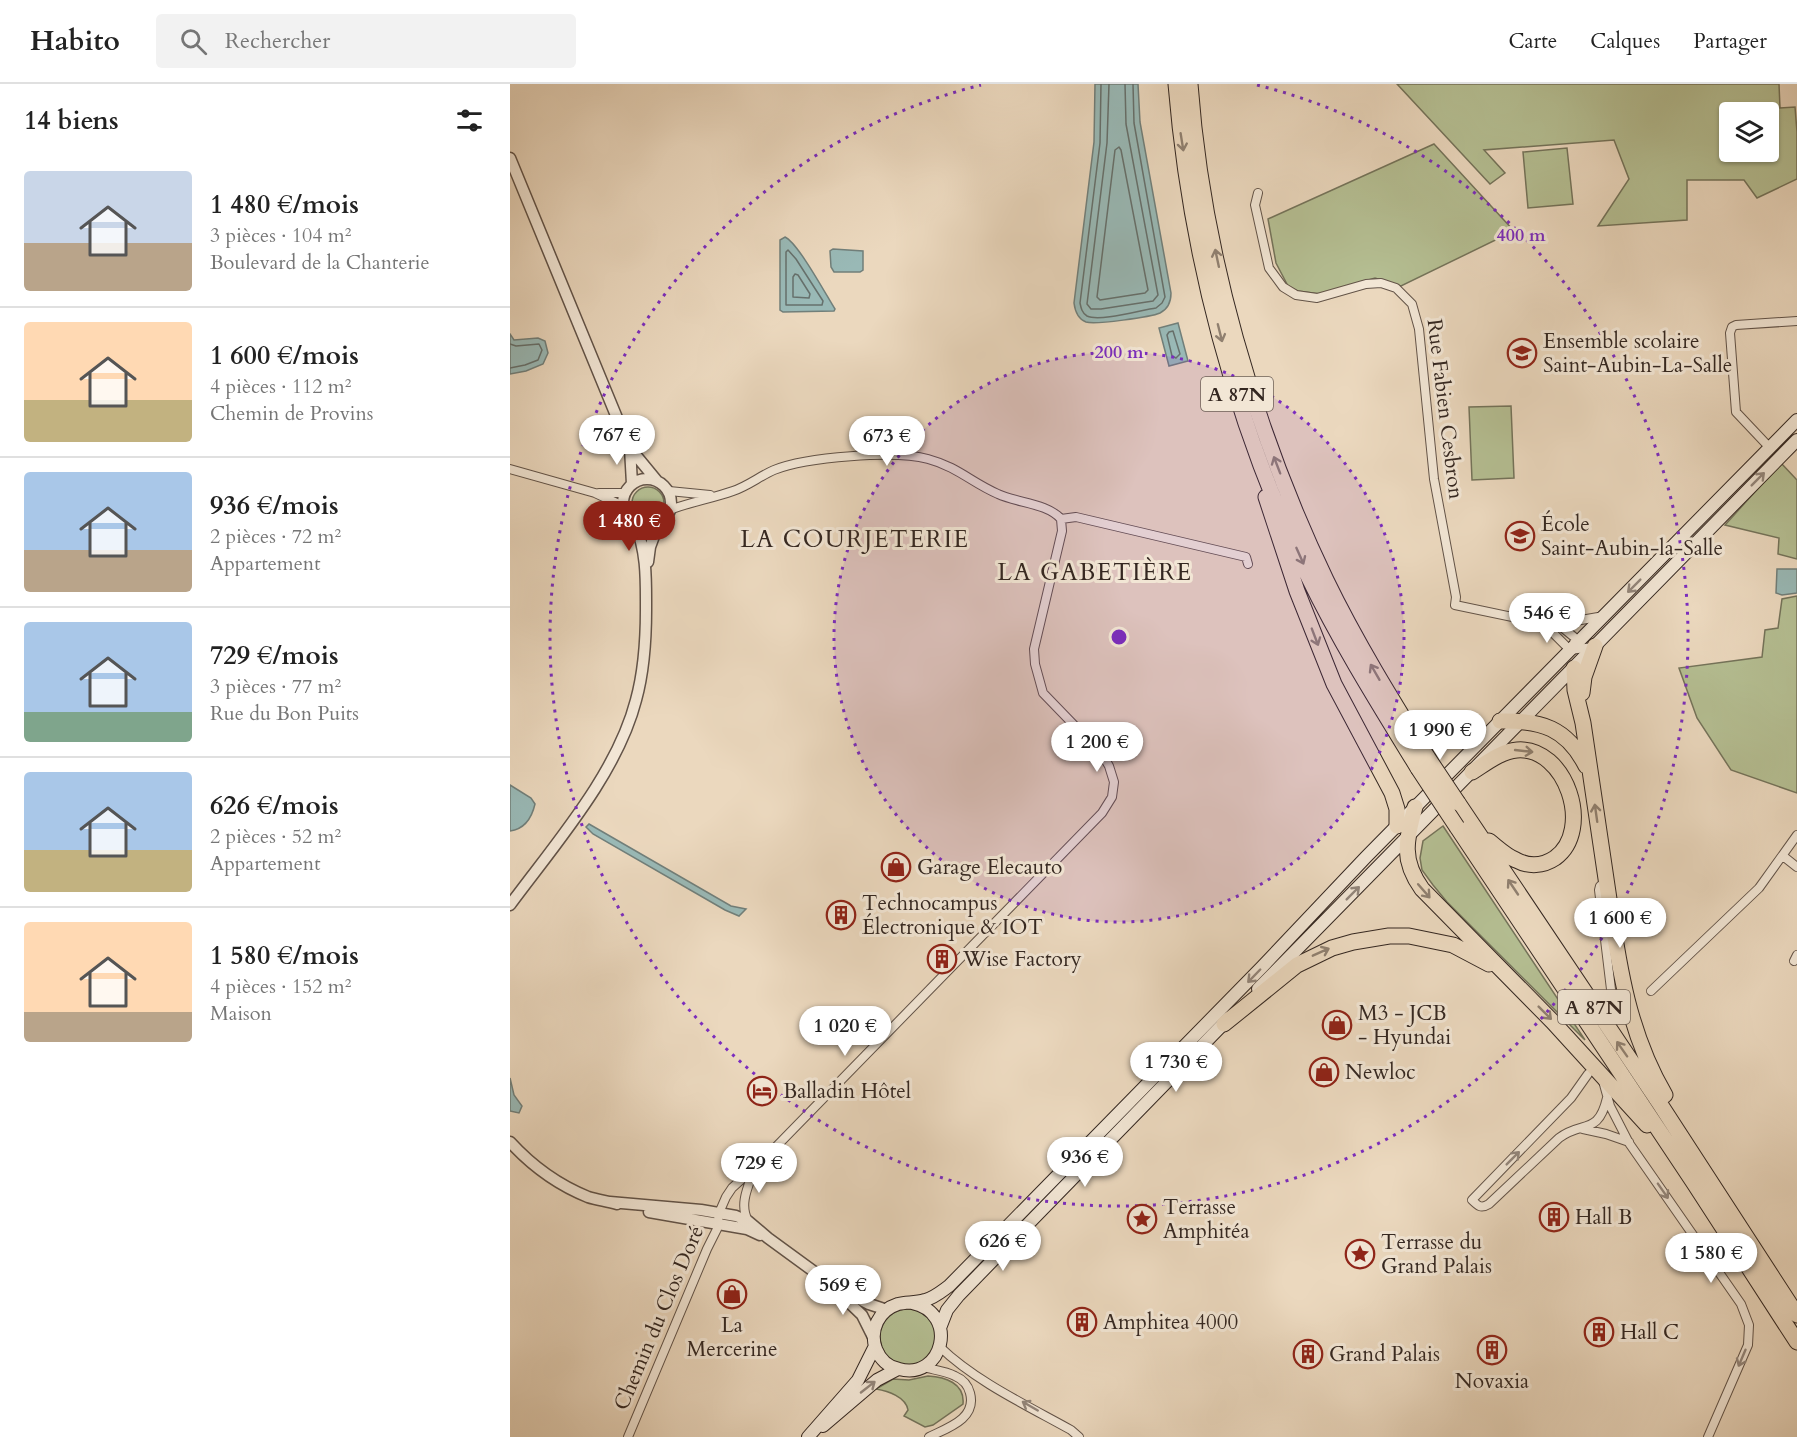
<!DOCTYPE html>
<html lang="fr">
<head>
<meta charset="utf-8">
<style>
  body { margin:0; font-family:Cardo,serif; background:#f2f2f2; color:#222; height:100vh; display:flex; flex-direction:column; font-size:22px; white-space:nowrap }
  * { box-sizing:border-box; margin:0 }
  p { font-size:20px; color:#767676 }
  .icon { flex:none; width:33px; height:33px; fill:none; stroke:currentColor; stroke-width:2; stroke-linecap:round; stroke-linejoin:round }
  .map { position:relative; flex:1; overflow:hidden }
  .sheet { display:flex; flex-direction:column; background:#fff; width:510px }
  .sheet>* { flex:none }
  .tools { position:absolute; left:1209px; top:18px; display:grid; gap:12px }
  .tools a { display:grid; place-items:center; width:60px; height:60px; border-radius:6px; background:#fff; box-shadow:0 2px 4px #0004; font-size:30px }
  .price { position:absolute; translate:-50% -51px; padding:0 14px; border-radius:21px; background:#fff; color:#222; font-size:20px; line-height:39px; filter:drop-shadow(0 2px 3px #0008) }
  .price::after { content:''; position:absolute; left:50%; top:36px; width:18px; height:14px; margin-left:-9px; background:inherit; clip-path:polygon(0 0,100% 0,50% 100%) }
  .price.on { background:#8f2418; color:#fff }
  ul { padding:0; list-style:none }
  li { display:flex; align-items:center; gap:18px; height:150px; padding:0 24px }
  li+li { border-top:2px solid #e0e0e0 }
  li span { display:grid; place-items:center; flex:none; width:168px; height:120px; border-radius:6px; color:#555 }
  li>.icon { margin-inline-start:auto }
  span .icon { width:72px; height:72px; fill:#fffc; stroke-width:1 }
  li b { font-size:26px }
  h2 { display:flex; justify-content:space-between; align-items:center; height:72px; padding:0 24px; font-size:26px }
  header { display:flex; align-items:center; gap:36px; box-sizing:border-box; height:84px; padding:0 30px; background:#fff; border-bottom:2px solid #e0e0e0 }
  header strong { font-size:28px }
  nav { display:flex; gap:33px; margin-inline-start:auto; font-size:21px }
  .search { width:420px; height:54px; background:#f2f2f2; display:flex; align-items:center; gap:15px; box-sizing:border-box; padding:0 21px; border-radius:6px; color:#767676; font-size:22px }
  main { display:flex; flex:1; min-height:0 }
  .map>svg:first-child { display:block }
  .green { fill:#b5bf93; stroke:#74735a; stroke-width:1.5; fill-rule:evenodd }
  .water { fill:#99b9b6; stroke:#717f7a; stroke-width:1.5 }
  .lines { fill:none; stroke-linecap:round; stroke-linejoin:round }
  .shore { stroke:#66706c; stroke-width:1.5 }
  .minor-tunnel { stroke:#c6b59f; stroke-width:8; stroke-dasharray:8 4; stroke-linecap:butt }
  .minor-casing { stroke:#625348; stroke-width:10 }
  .tertiary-casing { stroke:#625348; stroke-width:13 }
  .secondary-casing { stroke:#342721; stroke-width:14 }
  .motorway-casing { stroke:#342721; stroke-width:17 }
  .minor { stroke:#f2e6d5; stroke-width:8 }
  .tertiary { stroke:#f2e6d5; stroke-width:10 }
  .secondary { stroke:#f2e6d5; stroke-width:12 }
  .motorway { stroke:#ebd8be; stroke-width:15 }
  .motorway-bridge-casing { stroke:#342721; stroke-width:17; stroke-linecap:butt }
  .motorway-bridge { stroke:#ebd8be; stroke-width:15 }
  .oneway { stroke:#908070 }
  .oneway2 { stroke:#93867b }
  .ring { fill:none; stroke:#7b2cbf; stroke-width:3; stroke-dasharray:3 6 }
  .labels { text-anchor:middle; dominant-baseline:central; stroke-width:6; stroke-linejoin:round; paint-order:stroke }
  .shield { fill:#f2e6d5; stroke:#6d6057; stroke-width:1.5 }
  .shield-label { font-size:20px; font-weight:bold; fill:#342721 }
  .poi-label { font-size:21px; fill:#342721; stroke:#f2e6d5; text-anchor:start }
  .street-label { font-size:21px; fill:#342721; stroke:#f2e6d5 }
  .quarter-label { font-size:24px; letter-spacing:1.5px; fill:#342721; stroke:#f2e6d5 }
  .centre { fill:#7b2cbf; stroke:#f2e6d5; stroke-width:3 }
  .ring-label { font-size:18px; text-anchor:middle; font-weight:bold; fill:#7b2cbf; stroke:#f2e6d5; stroke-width:6; stroke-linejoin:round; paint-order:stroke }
</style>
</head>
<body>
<header>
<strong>Habito</strong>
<div class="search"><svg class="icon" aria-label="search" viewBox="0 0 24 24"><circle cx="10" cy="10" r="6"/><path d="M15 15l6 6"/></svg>Rechercher</div>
<nav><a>Carte</a><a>Calques</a><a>Partager</a></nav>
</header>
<main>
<section class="sheet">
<h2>14 biens<svg class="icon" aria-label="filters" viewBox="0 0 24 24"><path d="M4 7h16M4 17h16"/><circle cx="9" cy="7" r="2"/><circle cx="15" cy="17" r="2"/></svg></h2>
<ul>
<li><span style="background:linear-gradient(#c9d6e8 60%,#b9a48a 0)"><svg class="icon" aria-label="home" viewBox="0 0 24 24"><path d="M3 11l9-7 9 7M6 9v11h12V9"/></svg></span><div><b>1 480 €/mois</b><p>3 pièces · 104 m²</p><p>Boulevard de la Chanterie</p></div></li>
<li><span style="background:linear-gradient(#ffd9b3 65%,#c2b280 0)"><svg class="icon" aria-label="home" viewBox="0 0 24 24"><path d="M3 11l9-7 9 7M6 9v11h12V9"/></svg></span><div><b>1 600 €/mois</b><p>4 pièces · 112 m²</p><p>Chemin de Provins</p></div></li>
<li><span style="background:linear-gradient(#a9c7e8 65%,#b9a48a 0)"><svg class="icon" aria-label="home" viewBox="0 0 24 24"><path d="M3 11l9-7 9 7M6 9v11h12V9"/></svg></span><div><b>936 €/mois</b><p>2 pièces · 72 m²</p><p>Appartement</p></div></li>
<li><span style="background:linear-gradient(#a9c7e8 75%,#7fa58c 0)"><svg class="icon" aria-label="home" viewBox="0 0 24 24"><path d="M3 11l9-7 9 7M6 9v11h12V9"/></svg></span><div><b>729 €/mois</b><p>3 pièces · 77 m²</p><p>Rue du Bon Puits</p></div></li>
<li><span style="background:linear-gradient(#a9c7e8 65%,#c2b280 0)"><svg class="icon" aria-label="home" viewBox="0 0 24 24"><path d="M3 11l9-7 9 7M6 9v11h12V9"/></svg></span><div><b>626 €/mois</b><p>2 pièces · 52 m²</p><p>Appartement</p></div></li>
<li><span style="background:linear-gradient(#ffd9b3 75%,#b9a48a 0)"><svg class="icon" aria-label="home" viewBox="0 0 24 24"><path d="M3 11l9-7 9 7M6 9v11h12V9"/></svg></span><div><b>1 580 €/mois</b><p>4 pièces · 152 m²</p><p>Maison</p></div></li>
</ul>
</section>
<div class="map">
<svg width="1287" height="1353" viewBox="0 0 1287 1353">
  <rect width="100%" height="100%" fill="#ebd8be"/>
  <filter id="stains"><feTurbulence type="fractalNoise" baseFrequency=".00333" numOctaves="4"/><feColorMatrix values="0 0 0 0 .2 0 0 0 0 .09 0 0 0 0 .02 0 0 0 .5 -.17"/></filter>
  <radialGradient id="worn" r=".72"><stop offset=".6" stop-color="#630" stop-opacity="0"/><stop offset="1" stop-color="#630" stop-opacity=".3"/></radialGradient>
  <path class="green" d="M887 0H1269L1270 24 1285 23 1287 48V95L1247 114 1234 96H1177V136L1088 142 1119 95 1104 56 974 66 995 89 980 100ZM1220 28H1258V68H1220Z
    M924 60 1004 147 891 202 865 194 811 210 788 207 778 202 766 179 758 135Z
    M1057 64 1063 120 1018 124 1013 68Z
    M1001 322 1004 394 962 396 959 323Z
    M1271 379 1287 396V475L1268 470 1269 454 1215 441Z
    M122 419a16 16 0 1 1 32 0a16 16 0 1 1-32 0Z
    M1287 512V709L1221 686 1187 634 1169 584 1252 573 1255 546 1268 544 1272 515Z
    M933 742 1075 956 937 818 923 801 912 786 910 774 913 757Z
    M370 1253a28 28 0 1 1 56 0a28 28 0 1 1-56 0Z
    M418 1292C435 1293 455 1299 453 1320L423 1341 415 1343 394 1332 398 1326C396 1313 378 1307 366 1305L383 1295 399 1296Z"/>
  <path class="water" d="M585 0H628L630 38 661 209C661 217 658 225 650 229 641 233 585 241 576 238 568 235 565 227 564 219L584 58Z
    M275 153C288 159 315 209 325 225L324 227 273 228 270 226V156Z
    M323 165 353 167V186L350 188H324L321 183 320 167Z
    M668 239 678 277 659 282 649 244Z
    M0 250 4 256 28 254 35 257 38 269 33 280 16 287 0 290Z
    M1267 485H1287V509L1272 511 1266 509Z
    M618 646 629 649 622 673 610 670Z
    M0 701 21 714 25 720C22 733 15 745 0 747Z
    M79 740 221 822 236 825 229 832 215 826 83 750 76 743Z
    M0 994 4 1011 12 1022 9 1029 0 1027Z"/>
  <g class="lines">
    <path class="shore" d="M591 0 590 59 570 219C571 224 572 229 577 232 590 238 631 226 646 224L652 219 655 213 624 39 623 0
      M599 0 597 59 577 220 581 225H591L643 217 648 211 616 40 615 0
      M609 63 611 66 638 206 635 209 590 216 587 213 605 66Z
      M278 166 286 175 313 217 312 221H276V168Z
      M285 190 288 191 300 210 299 214 283 213V193Z
      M663 247 670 270 666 274 662 272 657 251 659 248Z
      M0 260 6 262 29 260 32 266 28 276 15 281 0 284"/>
    <path class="minor-tunnel" d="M1103 950 1105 939 1103 922"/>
    <g class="minor-casing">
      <path id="minor" d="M748 109 745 121 759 184 773 203 786 211 807 214 856 200 871 199 886 204 902 220 909 245 924 395 946 513 945 521 1026 538 1048 540 1094 532
        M1260 364 1226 328 1220 249 1222 243 1226 241 1287 237
        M0 385 85 409 113 422
        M159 407 200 411
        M89 409H115
        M162 425C182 418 203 414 223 407 238 402 250 392 264 386 296 373 385 366 418 375 448 383 462 399 488 410 507 419 537 419 551 435
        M551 435 566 433 736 473 738 480
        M1029 540 1040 546 1060 566 1083 563
        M1048 540 1064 553 1066 565
        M1273 772 1287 783
        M1096 797 1090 802 1089 806 1103 922
        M1284 877 1287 871
        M1141 907 1249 804 1287 751
        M1078 990 1061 1014 962 1116C968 1122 971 1125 979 1120L1049 1054C1073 1036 1088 1052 1097 1014
        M1093 997 1100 1022 1119 1059 1231 1220 1239 1241 1238 1261 1198 1353
        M1073 1045 1096 1050 1119 1058
        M238 1137C229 1120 238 1103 244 1086
        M430 1263C465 1297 518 1322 561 1346L569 1353
        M413 1283C424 1286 435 1287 445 1292 452 1295 458 1301 460 1309 467 1335 437 1344 419 1353
        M118 1353 197 1165 207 1145 209 1129 216 1113 222 1104 257 1072 592 729 602 713 604 698 599 682 592 670 533 609 525 580 524 565 552 447 551 435"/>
    </g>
    <g class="tertiary-casing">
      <path id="tertiary" d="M0 74 119 363 147 397
        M120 364 122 400
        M113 419a24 24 0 1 1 48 0a24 24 0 1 1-48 0Z
        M138 478 140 463 148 441
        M0 821C45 760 107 690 126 616 134 587 136 556 136 526 136 496 137 468 125 440
        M0 1058C22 1082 48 1101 78 1113 87 1116 97 1117 107 1120
        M100 1118 191 1126 226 1132 238 1137 258 1154 321 1200 359 1220 377 1226
        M139 1128 237 1145 250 1151
        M327 1207 352 1231 363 1253"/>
    </g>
    <g class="secondary-casing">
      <path id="secondary" d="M748 905 1287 356
        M402 1219C450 1229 433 1297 389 1285 378 1283 370 1275 366 1265 359 1246 369 1226 388 1220 397 1218 406 1219 415 1216 424 1214 432 1207 439 1202L752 883 856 773 1287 336
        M430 1244 437 1226 449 1211 719 934
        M313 1342 367 1296 388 1285
        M298 1353 348 1296 365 1262"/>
    </g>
    <g class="motorway-casing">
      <path id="motorway" d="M666 0C680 170 725 341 799 494 831 560 870 622 908 684
        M680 0C692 167 744 346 816 496 846 558 882 616 918 674
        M756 413 787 507 824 600 882 709 887 725V742
        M1064 584 1065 606 1073 639C1082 697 1090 756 1099 815 1109 884 1119 950 1155 1011
        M1072 609 1074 593 1085 562
        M990 637C1031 636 1057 644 1076 682
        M962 688C975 680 991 667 1007 666 1056 662 1084 746 1045 774 1033 782 1019 783 1006 776 996 772 988 764 979 757
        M948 719 1150 1020 1287 1231
        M905 723C896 756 891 776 912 805L1043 938 1137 1041
        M947 743 1184 1099 1287 1258
        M714 940 787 881 822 864 843 858 879 852H899L943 861 979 880"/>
    </g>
    <use href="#minor" class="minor"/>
    <use href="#tertiary" class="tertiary"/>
    <use href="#secondary" class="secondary"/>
    <use href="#motorway" class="motorway"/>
    <g class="motorway-bridge-casing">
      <path id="motorway-bridge" d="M918 674 948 719
        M908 684 947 743"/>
    </g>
    <use href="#motorway-bridge" class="motorway-bridge"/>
  </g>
  <defs><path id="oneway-shaft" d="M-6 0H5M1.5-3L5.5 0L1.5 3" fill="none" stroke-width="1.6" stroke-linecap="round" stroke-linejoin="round" transform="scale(1.5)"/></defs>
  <g class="oneway">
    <use href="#oneway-shaft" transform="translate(672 58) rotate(81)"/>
    <use href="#oneway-shaft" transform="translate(707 174) rotate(-102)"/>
    <use href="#oneway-shaft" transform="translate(710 249) rotate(76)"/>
    <use href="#oneway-shaft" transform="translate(767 381) rotate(-111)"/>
    <use href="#oneway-shaft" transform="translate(790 472) rotate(66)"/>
    <use href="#oneway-shaft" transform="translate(805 553) rotate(69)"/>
    <use href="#oneway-shaft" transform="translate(865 588) rotate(-120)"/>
    <use href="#oneway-shaft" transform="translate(1014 667) rotate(6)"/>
    <use href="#oneway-shaft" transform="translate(1086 729) rotate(-98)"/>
    <use href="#oneway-shaft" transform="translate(1003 803) rotate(-124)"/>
    <use href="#oneway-shaft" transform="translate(914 807) rotate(49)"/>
    <use href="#oneway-shaft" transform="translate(811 868) rotate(-24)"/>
    <use href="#oneway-shaft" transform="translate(1035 929) rotate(45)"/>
    <use href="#oneway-shaft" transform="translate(1112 965) rotate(-125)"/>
  </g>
  <g class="oneway2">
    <use href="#oneway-shaft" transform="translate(1248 395) rotate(-45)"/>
    <use href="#oneway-shaft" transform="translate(1124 502) rotate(135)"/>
    <use href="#oneway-shaft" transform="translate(843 809) rotate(-45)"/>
    <use href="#oneway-shaft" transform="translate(744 892) rotate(134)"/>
    <use href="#oneway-shaft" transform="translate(1003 1074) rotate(-45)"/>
    <use href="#oneway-shaft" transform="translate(1153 1107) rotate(55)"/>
    <use href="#oneway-shaft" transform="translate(1232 1274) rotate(113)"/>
    <use href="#oneway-shaft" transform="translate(358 1303) rotate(-38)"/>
    <use href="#oneway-shaft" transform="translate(520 1322) rotate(-150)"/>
  </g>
  <circle cx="609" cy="553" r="285" fill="#7b2cbf" fill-opacity=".12"/>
  <g class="ring">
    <circle cx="609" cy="553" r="285"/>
    <path d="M747 1A569 569 0 1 1 471 1"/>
  </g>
  <defs>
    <g id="school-ring" transform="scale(1.5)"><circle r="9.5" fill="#f2e6d5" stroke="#8f2418" stroke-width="1.5"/><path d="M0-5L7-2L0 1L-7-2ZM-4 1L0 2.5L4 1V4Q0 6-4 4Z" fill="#8f2418"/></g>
    <g id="shop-ring" transform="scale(1.5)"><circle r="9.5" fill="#f2e6d5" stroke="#8f2418" stroke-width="1.5"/><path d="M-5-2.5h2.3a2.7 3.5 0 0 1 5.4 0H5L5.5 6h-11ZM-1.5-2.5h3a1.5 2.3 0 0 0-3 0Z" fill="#8f2418"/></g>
    <g id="building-ring" transform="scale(1.5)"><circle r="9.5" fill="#f2e6d5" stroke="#8f2418" stroke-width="1.5"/><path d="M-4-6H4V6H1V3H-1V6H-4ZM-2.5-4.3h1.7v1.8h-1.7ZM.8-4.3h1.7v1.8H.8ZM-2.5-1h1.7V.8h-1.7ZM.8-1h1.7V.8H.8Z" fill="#8f2418"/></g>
    <g id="hotel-ring" transform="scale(1.5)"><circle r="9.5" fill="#f2e6d5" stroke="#8f2418" stroke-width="1.5"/><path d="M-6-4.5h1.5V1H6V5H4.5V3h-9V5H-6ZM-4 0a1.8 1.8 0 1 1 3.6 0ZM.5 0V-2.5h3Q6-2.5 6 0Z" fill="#8f2418"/></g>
    <g id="sight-ring" transform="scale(1.5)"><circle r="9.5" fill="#f2e6d5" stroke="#8f2418" stroke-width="1.5"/><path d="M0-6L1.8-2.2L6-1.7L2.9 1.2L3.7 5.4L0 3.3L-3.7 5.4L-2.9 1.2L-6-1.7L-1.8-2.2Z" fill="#8f2418"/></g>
  </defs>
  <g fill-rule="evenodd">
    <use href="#school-ring" x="1012" y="269"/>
    <use href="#school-ring" x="1010" y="452"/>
    <use href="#shop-ring" x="386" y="783"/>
    <use href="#building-ring" x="331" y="831"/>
    <use href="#building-ring" x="432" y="875"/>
    <use href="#shop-ring" x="827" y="941"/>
    <use href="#shop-ring" x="814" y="988"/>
    <use href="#hotel-ring" x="252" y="1007"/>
    <use href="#building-ring" x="1044" y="1133"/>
    <use href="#sight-ring" x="632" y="1135"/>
    <use href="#sight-ring" x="850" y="1170"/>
    <use href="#shop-ring" x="222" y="1210"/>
    <use href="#building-ring" x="572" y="1238"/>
    <use href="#building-ring" x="1089" y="1248"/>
    <use href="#building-ring" x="982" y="1266"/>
    <use href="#building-ring" x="798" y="1270"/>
  </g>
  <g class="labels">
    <g class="shield">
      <rect x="691" y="293" width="72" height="34" rx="4.5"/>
      <rect x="1048" y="906" width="72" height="34" rx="4.5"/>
    </g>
    <g class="shield-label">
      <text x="727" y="310">A 87N</text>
      <text x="1084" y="923">A 87N</text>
    </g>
    <g class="poi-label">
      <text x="1033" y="257">Ensemble scolaire<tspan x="1033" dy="24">Saint-Aubin-La-Salle</tspan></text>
      <text x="1031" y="440">École<tspan x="1031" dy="24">Saint-Aubin-la-Salle</tspan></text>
      <text x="407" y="783">Garage Elecauto</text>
      <text x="352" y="819">Technocampus<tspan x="352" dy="24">Électronique &amp; IOT</tspan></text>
      <text x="453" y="875">Wise Factory</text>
      <text x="848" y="929">M3 - JCB<tspan x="848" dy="24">- Hyundai</tspan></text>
      <text x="835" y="988">Newloc</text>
      <text x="273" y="1007">Balladin Hôtel</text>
      <text x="653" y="1123">Terrasse<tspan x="653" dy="24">Amphitéa</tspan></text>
      <text x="1065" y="1133">Hall B</text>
      <text x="871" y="1158">Terrasse du<tspan x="871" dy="24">Grand Palais</tspan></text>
      <text x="593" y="1238">Amphitea 4000</text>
      <text x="222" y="1241" text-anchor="middle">La<tspan x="222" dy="24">Mercerine</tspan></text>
      <text x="1110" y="1248">Hall C</text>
      <text x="819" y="1270">Grand Palais</text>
      <text x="982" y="1297" text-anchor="middle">Novaxia</text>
    </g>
    <g class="street-label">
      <text transform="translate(935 325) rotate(83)">Rue Fabien Cesbron</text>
      <text transform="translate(149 1234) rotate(-67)">Chemin du Clos Doré</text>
    </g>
    <g class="quarter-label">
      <text x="345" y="455">LA COURJETERIE</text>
      <text x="585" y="488">LA GABETIÈRE</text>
    </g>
  </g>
  <circle cx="609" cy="553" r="9" class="centre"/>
  <g class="ring-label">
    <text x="1011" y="157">400 m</text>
    <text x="609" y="274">200 m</text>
  </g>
  <rect width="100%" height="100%" filter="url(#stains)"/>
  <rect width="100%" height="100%" fill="url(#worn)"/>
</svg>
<div class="tools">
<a><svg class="icon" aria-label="layers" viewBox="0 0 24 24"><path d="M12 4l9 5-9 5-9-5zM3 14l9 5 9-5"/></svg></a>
</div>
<b class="price" style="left:107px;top:382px">767 €</b>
<b class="price" style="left:377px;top:383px">673 €</b>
<b class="price on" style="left:119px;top:468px">1 480 €</b>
<b class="price" style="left:1037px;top:560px">546 €</b>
<b class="price" style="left:930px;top:677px">1 990 €</b>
<b class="price" style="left:587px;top:689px">1 200 €</b>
<b class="price" style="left:1110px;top:865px">1 600 €</b>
<b class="price" style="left:335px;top:973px">1 020 €</b>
<b class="price" style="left:666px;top:1009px">1 730 €</b>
<b class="price" style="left:575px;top:1104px">936 €</b>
<b class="price" style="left:249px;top:1110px">729 €</b>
<b class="price" style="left:493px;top:1188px">626 €</b>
<b class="price" style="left:1201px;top:1200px">1 580 €</b>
<b class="price" style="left:333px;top:1232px">569 €</b>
</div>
</main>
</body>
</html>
